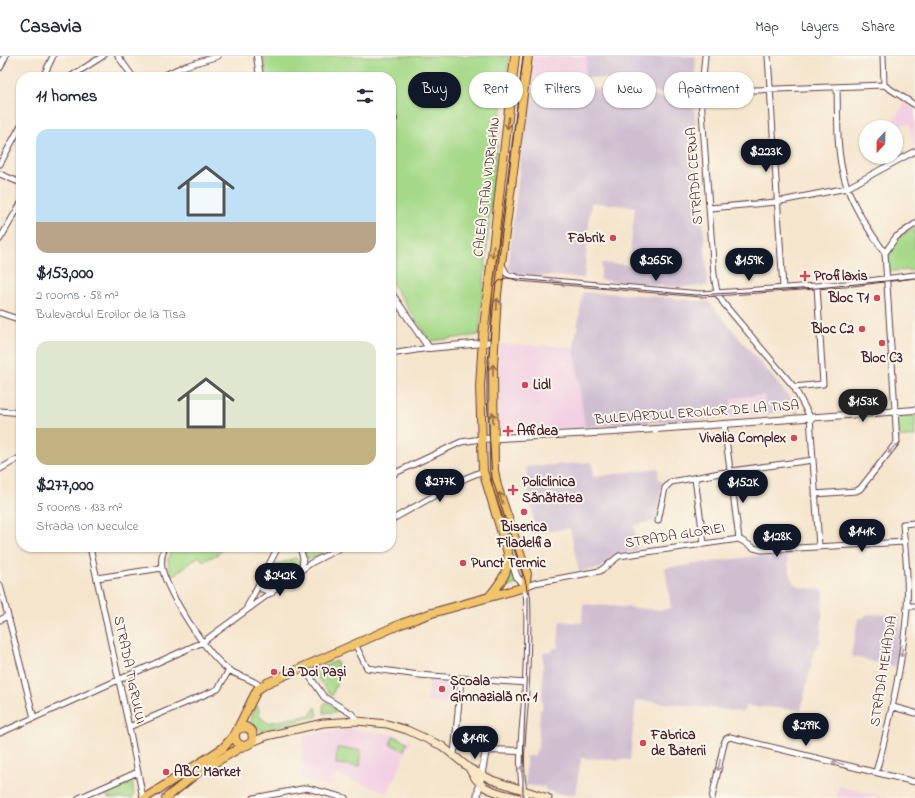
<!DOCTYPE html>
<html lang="en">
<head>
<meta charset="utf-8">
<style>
  body { margin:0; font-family:"Indie Flower",sans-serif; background:#f2f2f3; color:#1f2937; height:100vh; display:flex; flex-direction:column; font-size:15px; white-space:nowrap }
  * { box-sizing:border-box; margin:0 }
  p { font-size:13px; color:#747a83 }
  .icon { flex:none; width:22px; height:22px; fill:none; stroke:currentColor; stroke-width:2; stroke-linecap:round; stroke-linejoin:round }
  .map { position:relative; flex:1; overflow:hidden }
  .sheet { position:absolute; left:16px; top:16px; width:380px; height:480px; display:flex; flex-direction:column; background:#fff; border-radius:16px; box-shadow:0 1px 3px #0004 }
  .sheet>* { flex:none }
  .banner { position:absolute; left:408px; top:16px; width:380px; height:36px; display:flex; gap:8px }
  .needle { width:26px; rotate:202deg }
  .fabs { position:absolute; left:859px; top:64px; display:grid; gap:8px }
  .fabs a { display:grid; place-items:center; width:44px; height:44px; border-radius:50%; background:#fff; box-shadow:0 1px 3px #0004; font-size:20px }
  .price { position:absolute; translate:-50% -34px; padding:0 9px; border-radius:14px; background:#111827; color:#fff; font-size:13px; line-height:26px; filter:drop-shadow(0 1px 2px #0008) }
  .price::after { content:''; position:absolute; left:50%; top:24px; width:12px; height:9px; margin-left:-6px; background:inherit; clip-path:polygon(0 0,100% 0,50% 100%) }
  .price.active { background:#222; color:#fff }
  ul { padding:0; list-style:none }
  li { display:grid; align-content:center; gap:8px; height:212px; padding:0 20px }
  li span { display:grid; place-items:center; height:124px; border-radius:12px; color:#555 }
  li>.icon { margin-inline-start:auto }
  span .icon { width:72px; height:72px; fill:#fffc; stroke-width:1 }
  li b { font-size:17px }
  h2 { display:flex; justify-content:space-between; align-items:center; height:48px; padding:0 20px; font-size:17px }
  .pill { padding:0 14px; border-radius:18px; background:#fff; box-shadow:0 1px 3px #0004; font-size:14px; line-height:36px }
  .pill.active { background:#111827; color:#fff }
  header { display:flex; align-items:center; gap:24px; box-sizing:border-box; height:56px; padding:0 20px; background:#fff; border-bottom:1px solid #e0e1e3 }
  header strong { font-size:19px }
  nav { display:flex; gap:22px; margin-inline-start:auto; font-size:14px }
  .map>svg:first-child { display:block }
  .built { fill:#f2cfe2 }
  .industrial { fill:#cfbdd0 }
  .green { fill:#a5d988; stroke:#787c5a }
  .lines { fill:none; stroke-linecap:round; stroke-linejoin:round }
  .pedestrian-casing { stroke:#643d43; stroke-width:6 }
  .minor-casing { stroke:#643d43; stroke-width:7 }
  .tertiary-casing { stroke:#643d43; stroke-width:8 }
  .secondary-casing { stroke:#643d43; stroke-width:9 }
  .primary-casing { stroke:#643d43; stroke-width:10 }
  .pedestrian { stroke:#fff; stroke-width:4 }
  .minor { stroke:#fff; stroke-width:5 }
  .tertiary { stroke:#fff; stroke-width:6 }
  .secondary { stroke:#f9e7c3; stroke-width:7 }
  .primary { stroke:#f1c36a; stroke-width:8 }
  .tram { stroke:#4a1f2b; stroke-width:1 }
  .oneway { stroke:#956947 }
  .oneway2 { stroke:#ae9aa0 }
  .poi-dot { fill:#d1495b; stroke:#fbf7ec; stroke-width:1.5 }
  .labels { text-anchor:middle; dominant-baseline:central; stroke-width:4; stroke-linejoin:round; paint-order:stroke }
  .street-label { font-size:14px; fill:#4a1f2b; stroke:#fbf7ec }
  .poi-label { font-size:14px; font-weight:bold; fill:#4a1f2b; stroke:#fbf7ec; text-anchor:start }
</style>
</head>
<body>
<header>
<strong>Casavia</strong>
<nav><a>Map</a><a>Layers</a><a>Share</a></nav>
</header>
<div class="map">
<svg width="915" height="742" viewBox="0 0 915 742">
  <rect width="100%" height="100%" fill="#fbf7ec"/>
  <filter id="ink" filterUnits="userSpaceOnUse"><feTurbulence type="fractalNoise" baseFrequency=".025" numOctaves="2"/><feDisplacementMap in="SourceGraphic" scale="8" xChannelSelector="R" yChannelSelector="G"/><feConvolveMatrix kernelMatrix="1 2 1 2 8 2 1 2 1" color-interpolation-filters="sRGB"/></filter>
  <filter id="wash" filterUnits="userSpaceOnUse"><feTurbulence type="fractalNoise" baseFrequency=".012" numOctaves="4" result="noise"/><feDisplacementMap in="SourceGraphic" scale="16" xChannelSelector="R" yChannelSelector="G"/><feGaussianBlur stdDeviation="0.9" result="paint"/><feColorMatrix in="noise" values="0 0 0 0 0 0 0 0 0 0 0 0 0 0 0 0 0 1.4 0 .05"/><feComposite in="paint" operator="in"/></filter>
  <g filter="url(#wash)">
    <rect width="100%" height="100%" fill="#f5e5cd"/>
    <path class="built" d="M532 0H587L584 30 530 25Z
      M904 48 915 53V90L914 91 909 68 890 69Z
      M499 288 574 291 585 371 498 377Z
      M764 339 766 358 732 361 731 342Z
      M429 624 457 626 455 648 427 646Z
      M349 673 392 678 411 685 388 737 335 718 331 731 301 723 303 679Z
      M839 730 885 742H837Z"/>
    <path class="industrial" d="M587 0H696L694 41 636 34V32H628V25L585 21Z
      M529 31 579 33 603 32 694 47 708 230 676 231 600 224 602 207 629 209 635 151 591 146 584 222 514 218 508 212Z
      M583 236 641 239 709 246 800 354 766 358 764 339 731 342 732 361 585 371 574 291Z
      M592 406 593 421 658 412 659 424H662L656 465 634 469 637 495 615 499 599 512 579 516 570 472 535 477 526 411Z
      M786 496 792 526 803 532 824 534 820 588 815 592 801 654 746 650 744 656 636 644 630 704 581 702 575 739 557 738 545 734V731L526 729V700H534L538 691 540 654H542L543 596H552L553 592H558L560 565 582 567 583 548 662 554 671 552 665 512Z
      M868 558 901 559 897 609 894 611 851 600 858 562H862Z"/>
    <path class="green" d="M263 0H509L495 105 479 279 430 285 391 226V21H267Z
      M915 171V214L888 215C887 191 895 183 915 171Z
      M915 357V380L897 382 898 360Z
      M172 491H225L218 498 203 505 199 500 171 521 168 504Z
      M302 491H318L321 499 311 503 307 502Z
      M295 502 300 505 297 515 253 545 272 510Z
      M511 513 517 528 500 533Z
      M336 605 341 615 332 640 312 615Z
      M326 646 342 655 324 657 323 650Z
      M255 650 258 651 260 661 268 667 310 659 316 651 318 660 265 674C258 674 254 672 251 665Z
      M394 680 407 686 404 694 390 688Z
      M337 692 361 694 360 710 336 708Z
      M132 723 134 739 132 742H108L105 734Z"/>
  </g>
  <g filter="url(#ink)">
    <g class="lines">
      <g class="pedestrian-casing">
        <path id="pedestrian" d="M391 63H395
          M455 691 486 694"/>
      </g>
      <g class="minor-casing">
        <path id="minor" d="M118 0 133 21
          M705 0 701 42 714 219 717 237 724 248 794 331 810 361 819 490
          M768 0 783 232
          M883 0 884 29
          M43 21 53 0
          M70 21 103 0
          M161 21 182 11 218 0
          M837 32C838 61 836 93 844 121 851 149 869 174 885 197
          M701 36 884 29 915 49
          M0 108 21 69
          M0 118 21 127
          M710 152 776 146 847 132 915 95
          M0 183 21 147
          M502 209 507 218 519 222 701 238 845 228 915 219
          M0 257 21 264
          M391 298 429 292
          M794 331 823 328 817 230
          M0 355 21 357
          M724 368 739 483
          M0 413 21 401
          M391 419 461 386 481 383
          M695 423 704 487
          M815 438 856 435 860 433 897 386 885 197 896 181 915 168
          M391 464 466 422 483 415
          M658 465 665 432 671 426 731 415 813 404
          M90 491 129 671 143 742
          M165 491C162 497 161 505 162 512 168 538 207 599 229 614 239 621 252 622 261 631
          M300 491 303 502 302 513
          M97 522 162 512
          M260 527 262 533 272 537
          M0 529 34 662
          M525 531 535 527 600 515 619 500 739 483 754 492 762 494 905 486
          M907 550H915
          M247 551 278 491
          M0 564 7 560
          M355 588 367 612 419 619 526 627
          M303 611 324 641 352 658 357 665
          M893 651 915 657
          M129 671 218 633 229 614
          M0 677 203 586 311 507 342 491
          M454 699 461 623
          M876 716C891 662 903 607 907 551 909 523 905 495 903 468L915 467
          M79 742 138 716
          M254 742 307 732 345 742
          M712 742 724 687 726 683 730 681 915 726"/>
      </g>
      <g class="tertiary-casing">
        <path id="tertiary" d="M257 0 260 21
          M0 11 5 0
          M391 237 429 292 494 286
          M481 383 614 376 915 354
          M509 498 517 521 525 531 527 542C528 576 527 610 525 644 523 676 517 710 525 742
          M477 742 486 694 521 695"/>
      </g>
      <g class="secondary-casing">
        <path id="secondary" d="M252 686 267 680 323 667 357 665 387 668 407 674 442 690 469 712 492 724 548 742
          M469 712C480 736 497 736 519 742"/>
      </g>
      <g class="primary-casing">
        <path id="primary" d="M489 541C501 526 509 517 508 497L483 415 480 331 483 280 515 0
          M238 673 246 671 252 675 253 683C248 694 234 691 235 678L257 634 267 627 401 568 432 557 525 531 527 518 497 430 494 414 493 311 497 238 528 0
          M145 742 223 692 235 678
          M166 742 197 717 243 690"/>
      </g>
      <use href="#pedestrian" class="pedestrian"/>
      <use href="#minor" class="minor"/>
      <use href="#tertiary" class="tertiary"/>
      <use href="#secondary" class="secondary"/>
      <use href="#primary" class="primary"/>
      <path class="tram" d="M523 0 494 244 487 316V342L492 422 526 527 528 541C529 608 522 675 523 742
        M496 230 499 225 506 222 696 239 817 232 915 222"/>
    </g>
    <defs><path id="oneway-shaft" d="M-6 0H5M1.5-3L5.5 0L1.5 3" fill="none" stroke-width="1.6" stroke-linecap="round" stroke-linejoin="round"/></defs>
    <g class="oneway">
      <use href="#oneway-shaft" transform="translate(508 67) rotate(97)"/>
      <use href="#oneway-shaft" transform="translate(493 196) rotate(96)"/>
      <use href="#oneway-shaft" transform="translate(497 248) rotate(-86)"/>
      <use href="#oneway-shaft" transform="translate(493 314) rotate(-90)"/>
      <use href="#oneway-shaft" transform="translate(493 362) rotate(-90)"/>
      <use href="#oneway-shaft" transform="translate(501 442) rotate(-108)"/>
    </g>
    <g class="oneway2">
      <use href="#oneway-shaft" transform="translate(555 225) rotate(-175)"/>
      <use href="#oneway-shaft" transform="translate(892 393) rotate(128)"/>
      <use href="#oneway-shaft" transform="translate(902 595) rotate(96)"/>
      <use href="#oneway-shaft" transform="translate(838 707) rotate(-166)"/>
      <use href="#oneway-shaft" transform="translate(719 709) rotate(102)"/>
      <use href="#oneway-shaft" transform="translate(522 715) rotate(-91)"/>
    </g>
  </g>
  <g class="poi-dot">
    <circle cx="613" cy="182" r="4"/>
    <path d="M803 214h4v4h4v4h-4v4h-4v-4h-4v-4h4z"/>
    <circle cx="877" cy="242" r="4"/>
    <circle cx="862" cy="273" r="4"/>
    <circle cx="882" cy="287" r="4"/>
    <circle cx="525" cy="329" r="4"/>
    <path d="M506 369h4v4h4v4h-4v4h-4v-4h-4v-4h4z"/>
    <circle cx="794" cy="382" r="4"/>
    <path d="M511 428h4v4h4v4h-4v4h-4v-4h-4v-4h4z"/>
    <circle cx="524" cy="456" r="4"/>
    <circle cx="463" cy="507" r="4"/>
    <circle cx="274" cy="616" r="4"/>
    <circle cx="442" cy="633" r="4"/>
    <circle cx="643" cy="687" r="4"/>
    <circle cx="166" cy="716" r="4"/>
  </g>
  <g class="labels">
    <g class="street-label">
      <text transform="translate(695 120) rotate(-94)">STRADA CERNA</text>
      <text transform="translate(487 131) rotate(-83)">CALEA STAN VIDRIGHIN</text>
      <text transform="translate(697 357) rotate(-4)">BULEVARDUL EROILOR DE LA TISA</text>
      <text transform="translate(675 480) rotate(-9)">STRADA GLORIEI</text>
      <text transform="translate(129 614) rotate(78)">STRADA TIGRULUI</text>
      <text transform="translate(884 615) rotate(-81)">STRADA MEHADIA</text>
    </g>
    <g class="poi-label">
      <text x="605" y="182" text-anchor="end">Fabrik</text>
      <text x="814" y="220">Profilaxis</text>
      <text x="869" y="242" text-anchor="end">Bloc T1</text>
      <text x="854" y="273" text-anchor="end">Bloc C2</text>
      <text x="882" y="302" text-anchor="middle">Bloc C3</text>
      <text x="533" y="329">Lidl</text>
      <text x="517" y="375">Affidea</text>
      <text x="786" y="382" text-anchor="end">Vivalia Complex</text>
      <text x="522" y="426">Policlinica<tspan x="522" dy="16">Sănătatea</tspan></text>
      <text x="524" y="471" text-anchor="middle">Biserica<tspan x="524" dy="16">Filadelfia</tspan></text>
      <text x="471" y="507">Punct Termic</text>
      <text x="282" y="616">La Doi Pași</text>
      <text x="450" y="625">Școala<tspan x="450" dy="16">Gimnazială nr. 1</tspan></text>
      <text x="651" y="679">Fabrica<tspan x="651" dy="16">de Baterii</tspan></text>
      <text x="174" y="716">ABC Market</text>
    </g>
  </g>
</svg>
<div class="fabs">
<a><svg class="needle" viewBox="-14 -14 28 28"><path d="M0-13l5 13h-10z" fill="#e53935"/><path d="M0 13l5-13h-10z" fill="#747a83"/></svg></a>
</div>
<b class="price" style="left:766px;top:117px">$223K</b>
<b class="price" style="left:656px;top:226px">$265K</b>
<b class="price" style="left:749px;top:226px">$159K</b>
<b class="price active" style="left:863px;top:367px">$153K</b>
<b class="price" style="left:440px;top:447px">$277K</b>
<b class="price" style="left:743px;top:448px">$152K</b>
<b class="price" style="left:862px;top:497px">$141K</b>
<b class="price" style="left:777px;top:502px">$128K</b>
<b class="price" style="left:280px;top:541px">$242K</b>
<b class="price" style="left:806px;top:691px">$299K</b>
<b class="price" style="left:475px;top:704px">$149K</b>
<div class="banner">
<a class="pill active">Buy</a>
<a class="pill">Rent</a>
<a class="pill">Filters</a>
<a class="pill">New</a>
<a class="pill">Apartment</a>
</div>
<section class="sheet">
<h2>11 homes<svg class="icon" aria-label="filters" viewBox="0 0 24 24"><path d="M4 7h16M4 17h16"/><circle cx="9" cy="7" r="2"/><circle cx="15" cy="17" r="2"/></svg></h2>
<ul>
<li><span style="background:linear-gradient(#bfe0f5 75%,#b9a48a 0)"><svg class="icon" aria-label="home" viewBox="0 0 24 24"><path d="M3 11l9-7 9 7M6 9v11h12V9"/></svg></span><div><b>$153,000</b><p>2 rooms · 58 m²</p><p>Bulevardul Eroilor de la Tisa</p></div></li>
<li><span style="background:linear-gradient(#dfe7d0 70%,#c2b280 0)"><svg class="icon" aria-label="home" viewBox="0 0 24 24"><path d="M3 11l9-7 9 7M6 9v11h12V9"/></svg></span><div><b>$277,000</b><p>5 rooms · 133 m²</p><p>Strada Ion Neculce</p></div></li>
</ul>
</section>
</div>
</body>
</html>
